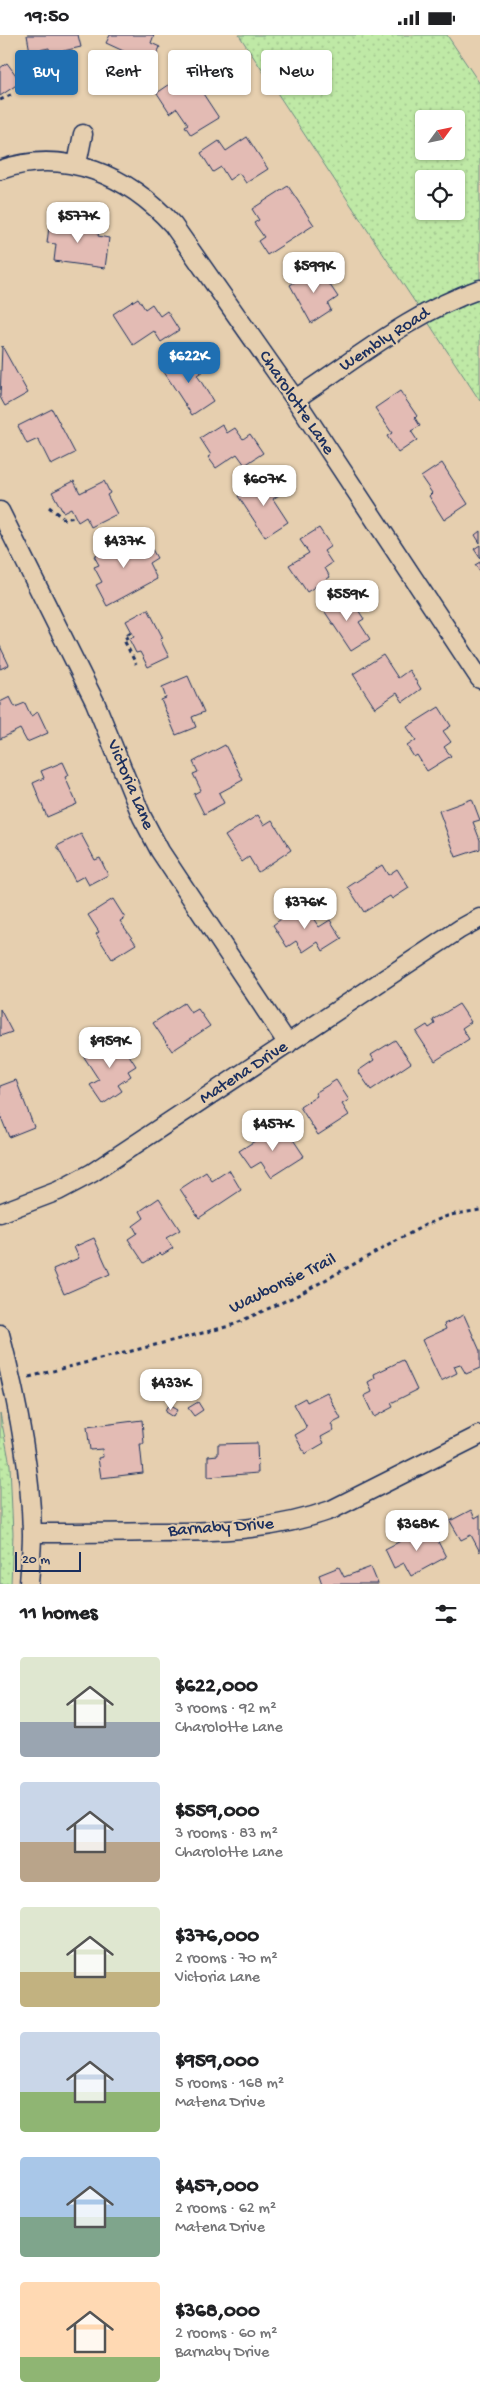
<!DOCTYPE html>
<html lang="en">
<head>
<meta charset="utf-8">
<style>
  body { margin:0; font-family:"Gochi Hand",sans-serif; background:#f2f2f2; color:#202124; height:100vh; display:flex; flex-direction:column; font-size:19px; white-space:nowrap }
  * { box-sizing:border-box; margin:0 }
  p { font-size:16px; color:#757577 }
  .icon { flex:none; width:28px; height:28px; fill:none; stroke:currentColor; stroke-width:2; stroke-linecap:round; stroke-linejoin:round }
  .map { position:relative; height:1549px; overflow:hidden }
  .sheet { display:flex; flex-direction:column; background:#fff; flex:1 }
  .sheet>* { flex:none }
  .banner { position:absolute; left:15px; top:15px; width:450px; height:45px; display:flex; gap:10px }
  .needle { width:32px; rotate:57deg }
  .fabs { position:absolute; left:415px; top:75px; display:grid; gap:10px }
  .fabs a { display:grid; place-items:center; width:50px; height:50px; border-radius:5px; background:#fff; box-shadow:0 1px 4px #0004; font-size:25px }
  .scale { position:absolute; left:15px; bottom:12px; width:66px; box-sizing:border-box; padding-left:5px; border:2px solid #1b2f5e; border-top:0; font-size:14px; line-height:18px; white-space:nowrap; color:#1b2f5e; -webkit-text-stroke:4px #e6cfaf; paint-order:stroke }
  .price { position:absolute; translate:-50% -42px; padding:0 11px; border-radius:10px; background:#fff; color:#222; font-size:16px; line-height:32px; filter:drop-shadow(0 1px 2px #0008) }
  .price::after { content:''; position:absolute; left:50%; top:30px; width:15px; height:11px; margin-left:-8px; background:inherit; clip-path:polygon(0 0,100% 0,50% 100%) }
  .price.selected { background:#1f6fb2; color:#fff }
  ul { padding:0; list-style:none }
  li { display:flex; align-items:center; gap:15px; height:125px; padding:0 20px }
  li span { display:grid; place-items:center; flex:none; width:140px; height:100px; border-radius:5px; color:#555 }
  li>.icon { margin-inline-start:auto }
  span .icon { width:60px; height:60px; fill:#fffc; stroke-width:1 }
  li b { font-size:21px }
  h2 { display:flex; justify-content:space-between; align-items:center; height:60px; padding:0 20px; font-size:21px }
  .pill { padding:0 18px; border-radius:5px; background:#fff; box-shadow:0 1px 4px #0004; font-size:18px; line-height:45px }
  .pill.selected { background:#1f6fb2; color:#fff }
  .status { display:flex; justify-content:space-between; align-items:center; height:35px; padding:0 25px; background:#fff; direction:ltr }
  .status svg { height:14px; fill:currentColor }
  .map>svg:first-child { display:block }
  .park { fill:url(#park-dots); stroke:#6d8c82; fill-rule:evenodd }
  .building { fill:#e3bbb4; stroke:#1b2f5e }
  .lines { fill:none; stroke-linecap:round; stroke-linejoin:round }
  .minor-casing { stroke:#1b2f5e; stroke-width:21 }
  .path { stroke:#1b2f5e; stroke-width:3; stroke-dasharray:4 4; stroke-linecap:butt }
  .minor { stroke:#e6cfaf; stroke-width:18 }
  .labels { text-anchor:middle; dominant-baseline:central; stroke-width:4; stroke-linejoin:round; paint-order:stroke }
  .street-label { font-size:18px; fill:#1b2f5e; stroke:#e6cfaf }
</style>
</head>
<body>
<div class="status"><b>19:50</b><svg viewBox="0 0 49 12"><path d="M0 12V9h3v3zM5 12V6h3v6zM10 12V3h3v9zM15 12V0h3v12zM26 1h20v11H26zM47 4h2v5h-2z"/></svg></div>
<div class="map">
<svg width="480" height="1549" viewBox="0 0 480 1549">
  <defs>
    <pattern id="park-dots" width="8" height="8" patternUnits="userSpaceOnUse" patternTransform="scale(1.25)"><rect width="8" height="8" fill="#bfe9a6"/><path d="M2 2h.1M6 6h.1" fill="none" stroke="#a4c891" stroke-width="1.8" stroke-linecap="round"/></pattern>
  </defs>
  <rect width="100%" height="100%" fill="#e6cfaf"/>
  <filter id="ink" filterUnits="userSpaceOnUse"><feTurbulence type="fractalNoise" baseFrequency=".02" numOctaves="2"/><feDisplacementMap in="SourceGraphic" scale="10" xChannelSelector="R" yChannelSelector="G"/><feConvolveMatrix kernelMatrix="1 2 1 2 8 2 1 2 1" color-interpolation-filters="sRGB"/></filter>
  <g filter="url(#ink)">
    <path class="park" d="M239 0H447L480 49V366ZM424 84H456V116H424ZM424 144H456V176H424Z
      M0 1378 10 1430 13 1499 11 1549H0Z"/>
    <path class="building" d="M27 0H78L81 12 50 19 49 13 30 17Z
      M110 0H154L151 8 160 12 151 32 131 23 132 20 106 8Z
      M7 28 21 47 0 61V33Z
      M194 45 219 83 191 100 185 91 188 89 177 73 170 78 157 58 173 47 179 55Z
      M247 102 268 134 246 148 239 138 229 145 221 132 213 137 201 118 219 106 226 116Z
      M288 151 314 190 267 220 258 206 264 202 254 188 259 185 252 174Z
      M50 184 82 188 81 193 99 196 98 201 109 203 105 233 54 226 56 209 47 208Z
      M318 232 338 262 328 269 331 275 311 288 290 250Z
      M138 263 145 274 152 269 160 281 167 276 179 295 161 307 154 296 133 310 113 279Z
      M2 311 28 358 5 371 0 362Z
      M192 319 203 336 197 340 213 366 192 380 164 337Z
      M400 356 417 381 415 383 420 391 411 396 417 405 398 418 387 401 392 398 375 373Z
      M52 374 75 418 51 430 38 404 27 409 18 391Z
      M222 389 227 398 235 393 243 404 250 399 263 418 245 430 237 419 216 433 208 422 211 420 200 403Z
      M442 428 468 469 444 485 429 461 432 458 421 442Z
      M267 442 279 460 273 464 288 487 265 502 238 461Z
      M74 446 80 458 104 446 110 458 107 460 117 479 91 492 86 482 78 487 71 473 63 477 52 457Z
      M319 493 331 511 324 516 332 528 325 533 330 542 307 557 289 530 309 518 300 505Z
      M480 496V508L475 500Z
      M131 501 136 510 146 504 157 523 149 528 157 544 107 571 96 550 102 547 94 532 99 530 94 521Z
      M480 510V523L474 514Z
      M480 527V537L475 530Z
      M347 558 364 584 359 587 370 604 351 616 323 574Z
      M148 574 163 603 160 604 169 622 148 632 140 617 136 618 129 604 134 601 126 586Z
      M0 611 9 630 0 634Z
      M383 620 398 643 409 635 421 654 403 667 397 658 375 673 353 639Z
      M188 641 204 677 192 682 196 692 176 700 161 665 166 663 162 652Z
      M10 662 15 672 25 668 31 681 38 677 48 698 27 707 20 694 0 704V667Z
      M439 672 451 691 443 696 451 707 444 712 451 721 427 736 417 720 414 722 407 711 416 705 407 692Z
      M225 710 243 745 219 758 224 768 204 779 194 759 201 755 193 739 198 737 193 727Z
      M63 727 69 740 65 742 77 769 47 782 33 748 44 743 41 736Z
      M472 764 480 785 473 787 480 805V814L456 822 439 776Z
      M258 780 264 790 272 785 291 815 258 837 249 822 242 827 225 801Z
      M81 799 95 825 100 823 108 840 89 850 84 841 75 846 57 811Z
      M382 830 388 840 397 834 409 853 392 864 390 861 364 877 348 852Z
      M113 864 125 883 120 886 136 909 112 924 96 899 99 897 88 880Z
      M302 867 319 892 330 885 342 904 323 916 318 907 303 917 296 906 287 912 273 890 281 884 280 881Z
      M184 968 191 978 198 974 210 991 172 1016 153 988Z
      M459 969 471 987 462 993 469 1004 435 1026 416 997 427 990 429 993 435 989 433 985Z
      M0 974 12 997 0 1001Z
      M117 1001 136 1031 128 1036 131 1041 118 1050 122 1056 103 1069 90 1050 99 1045 84 1022Z
      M395 1005 411 1028 371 1055 358 1036 374 1025 371 1020Z
      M16 1045 34 1092 9 1102 0 1080V1051Z
      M336 1045 349 1065 342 1069 349 1080 318 1100 300 1072 317 1061 315 1058Z
      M284 1091 304 1121 271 1142 261 1127 251 1133 239 1116 258 1104 260 1106Z
      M229 1135 241 1155 199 1183 180 1154 206 1137 212 1146Z
      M159 1163 180 1195 166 1203 173 1213 162 1220 160 1218 144 1228 128 1204 137 1198 133 1191 144 1183 140 1176Z
      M94 1203 110 1239 64 1259 53 1234 79 1223 74 1212Z
      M464 1280 480 1316V1333L466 1339 460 1329 454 1331 457 1338 441 1346 422 1305 446 1294 444 1289Z
      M403 1325 417 1355 391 1368 393 1372 374 1382 364 1361 372 1357 368 1347 375 1343 374 1339Z
      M327 1357 341 1384 331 1389 334 1395 321 1402 324 1408 305 1419 295 1400 307 1393 294 1369 305 1363 307 1367Z
      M198 1367 203 1375 194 1381 188 1373Z
      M168 1370 177 1375 173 1382 165 1377Z
      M142 1385 144 1409H140L143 1438 101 1443 98 1423 103 1422 102 1414 90 1415 87 1392Z
      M257 1408 258 1438 208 1442V1421L218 1420V1409Z
      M471 1475 475 1483 480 1480V1517L471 1500 461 1505 450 1486Z
      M430 1491 446 1522 411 1541 404 1528 394 1533 385 1514Z
      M339 1532 344 1542 371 1532 378 1549H322L319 1540Z"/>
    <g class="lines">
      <g class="minor-casing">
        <path id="minor" d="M77 129 83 99
          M0 135C65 112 129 141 173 190L295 364 480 644
          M295 364C355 325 411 278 480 254
          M0 476 95 667 142 782 160 816 288 1009
          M0 1178 58 1156 92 1138 460 894 480 883
          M0 1299C16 1360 31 1436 32 1499 32 1516 30 1532 29 1549
          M32 1498C73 1498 113 1498 154 1497 215 1497 273 1496 331 1475L480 1400"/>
      </g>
      <path class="path" d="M0 65 13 59
        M66 181 81 182 90 186 93 195
        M49 472 64 484 75 482
        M131 597 128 599 130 601 124 604 125 607 136 629
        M29 1342 230 1291 296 1261 427 1189 450 1180 480 1175"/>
      <use href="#minor" class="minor"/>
    </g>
  </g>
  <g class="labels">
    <g class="street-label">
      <text transform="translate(385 305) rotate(-33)">Wembly Road</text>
      <text transform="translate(296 368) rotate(56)">Charolotte Lane</text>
      <text transform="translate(130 750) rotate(67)">Victoria Lane</text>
      <text transform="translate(244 1038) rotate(-33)">Matena Drive</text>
      <text transform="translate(283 1249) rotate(-26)">Waubonsie Trail</text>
      <text transform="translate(221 1493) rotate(-4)">Barnaby Drive</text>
    </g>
  </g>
</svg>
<div class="fabs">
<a><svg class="needle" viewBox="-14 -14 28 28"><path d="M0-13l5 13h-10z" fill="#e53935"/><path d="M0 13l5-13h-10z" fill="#757577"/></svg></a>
<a><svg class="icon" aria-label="locate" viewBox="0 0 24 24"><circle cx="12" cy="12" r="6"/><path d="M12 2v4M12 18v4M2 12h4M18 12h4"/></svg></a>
</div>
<div class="scale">20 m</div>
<b class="price" style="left:78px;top:209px">$577K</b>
<b class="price" style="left:314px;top:259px">$599K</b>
<b class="price selected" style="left:189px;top:349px">$622K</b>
<b class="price" style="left:264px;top:472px">$607K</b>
<b class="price" style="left:124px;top:534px">$437K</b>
<b class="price" style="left:347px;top:587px">$559K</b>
<b class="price" style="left:305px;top:895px">$376K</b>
<b class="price" style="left:110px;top:1034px">$959K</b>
<b class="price" style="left:273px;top:1117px">$457K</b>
<b class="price" style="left:171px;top:1376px">$433K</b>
<b class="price" style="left:417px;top:1517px">$368K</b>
<div class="banner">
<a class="pill selected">Buy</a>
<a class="pill">Rent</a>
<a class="pill">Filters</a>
<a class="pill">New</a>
</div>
</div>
<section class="sheet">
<h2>11 homes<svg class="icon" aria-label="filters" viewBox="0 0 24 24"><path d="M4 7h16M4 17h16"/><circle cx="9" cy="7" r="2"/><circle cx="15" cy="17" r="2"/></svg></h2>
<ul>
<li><span style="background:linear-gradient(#dfe7d0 65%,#9aa5b1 0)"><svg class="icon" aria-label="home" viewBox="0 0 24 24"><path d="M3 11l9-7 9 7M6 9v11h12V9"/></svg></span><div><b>$622,000</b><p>3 rooms · 92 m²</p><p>Charolotte Lane</p></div></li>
<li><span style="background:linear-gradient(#c9d6e8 60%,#b9a48a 0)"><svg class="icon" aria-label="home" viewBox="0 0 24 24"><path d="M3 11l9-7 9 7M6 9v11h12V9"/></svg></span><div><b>$559,000</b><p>3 rooms · 83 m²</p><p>Charolotte Lane</p></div></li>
<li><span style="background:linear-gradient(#dfe7d0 65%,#c2b280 0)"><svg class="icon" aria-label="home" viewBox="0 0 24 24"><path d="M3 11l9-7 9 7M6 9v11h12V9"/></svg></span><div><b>$376,000</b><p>2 rooms · 70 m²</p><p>Victoria Lane</p></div></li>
<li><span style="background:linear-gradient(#c9d6e8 60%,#8fb573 0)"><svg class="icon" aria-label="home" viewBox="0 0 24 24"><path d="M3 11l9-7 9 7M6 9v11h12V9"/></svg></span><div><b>$959,000</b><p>5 rooms · 168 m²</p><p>Matena Drive</p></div></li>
<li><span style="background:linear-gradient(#a9c7e8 60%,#7fa58c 0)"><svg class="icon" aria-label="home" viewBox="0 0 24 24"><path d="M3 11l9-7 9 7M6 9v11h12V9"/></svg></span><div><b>$457,000</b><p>2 rooms · 62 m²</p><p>Matena Drive</p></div></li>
<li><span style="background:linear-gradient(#ffd9b3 75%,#8fb573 0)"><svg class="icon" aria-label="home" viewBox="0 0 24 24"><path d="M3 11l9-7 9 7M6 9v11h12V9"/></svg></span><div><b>$368,000</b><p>2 rooms · 60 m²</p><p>Barnaby Drive</p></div></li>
</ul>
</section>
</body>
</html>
